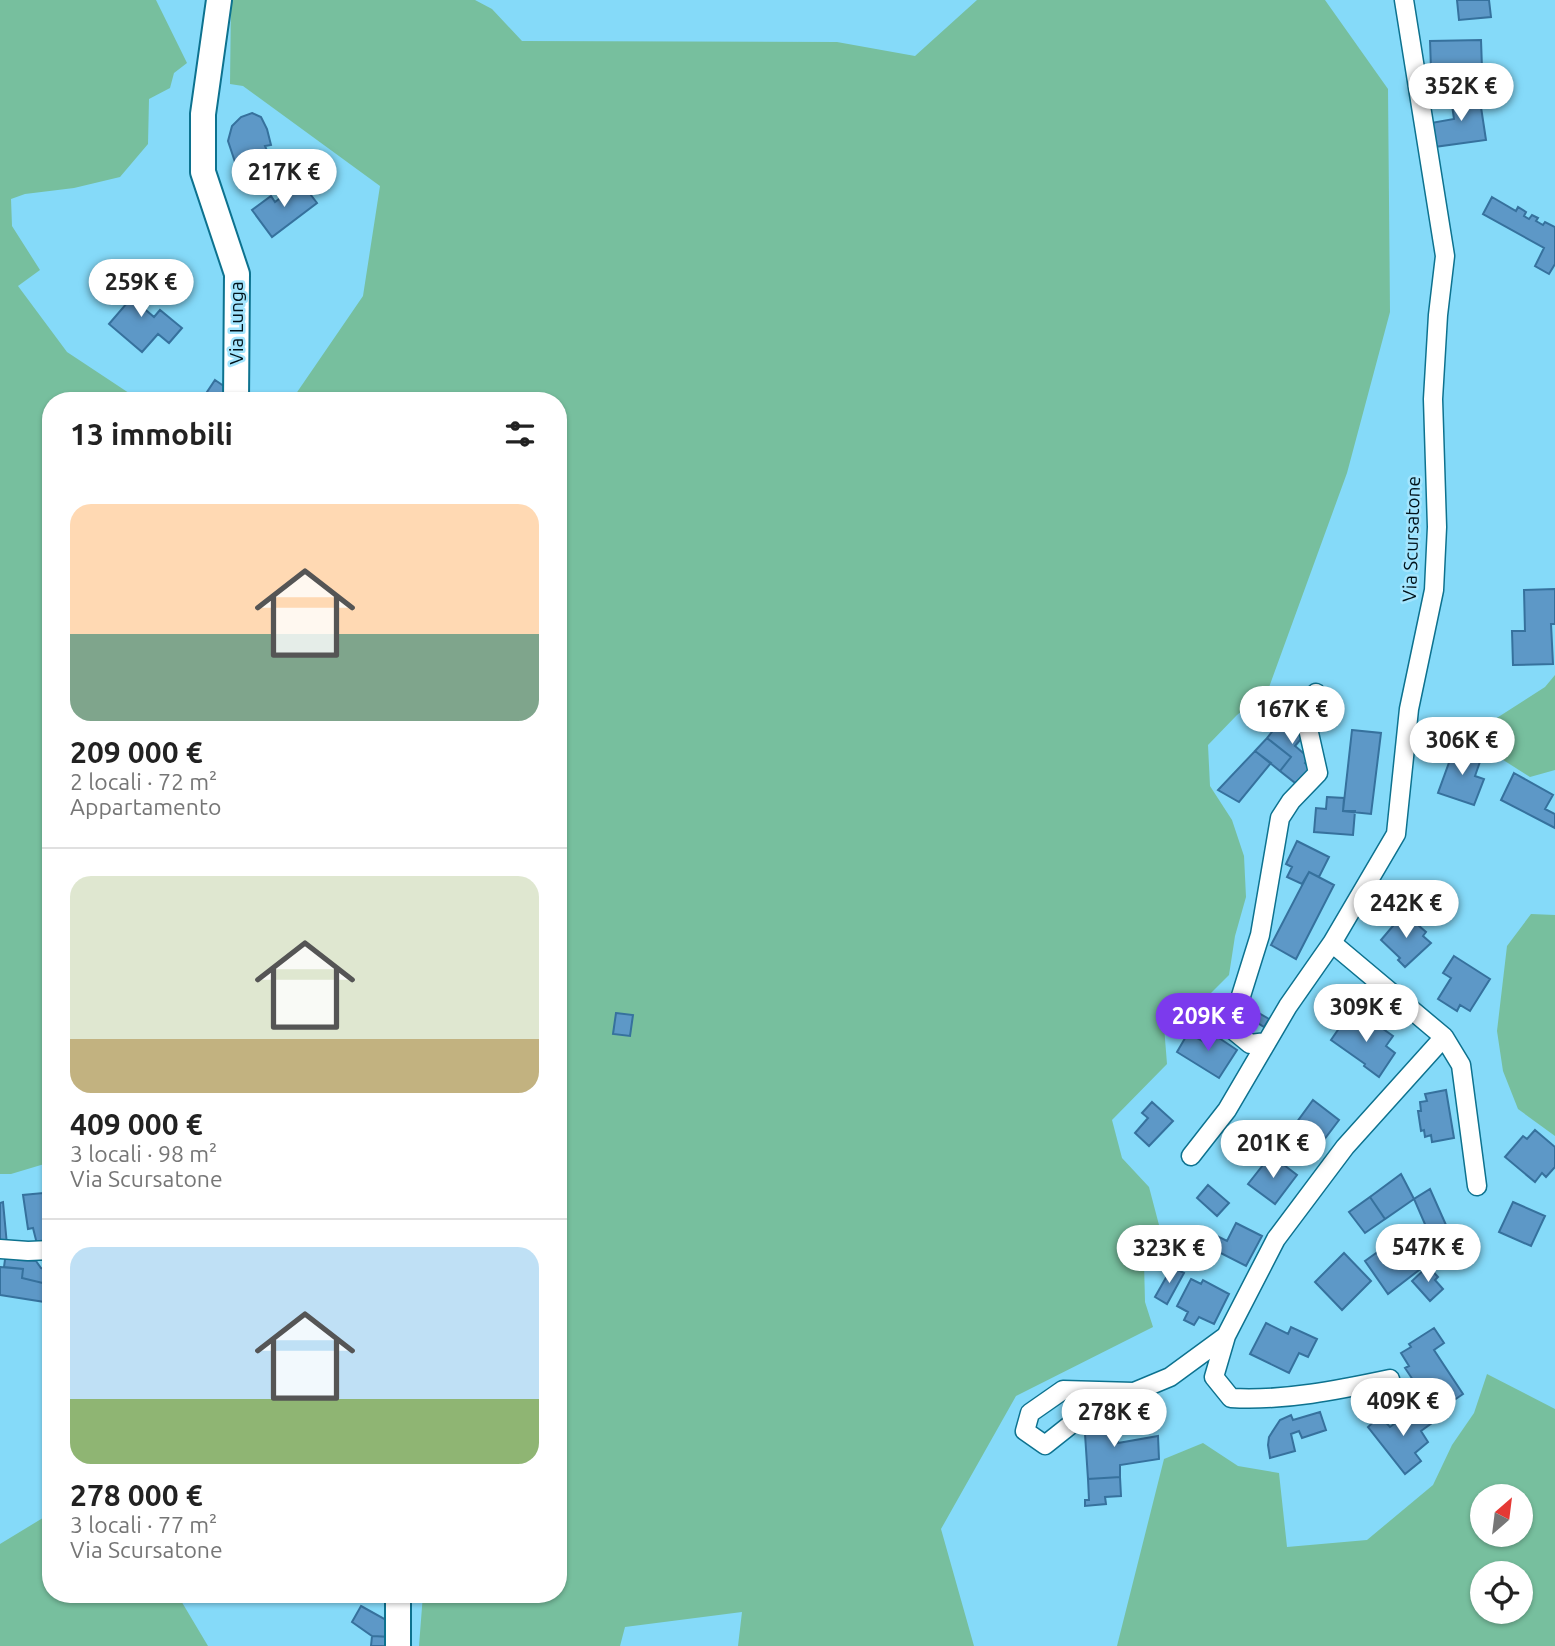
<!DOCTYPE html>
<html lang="it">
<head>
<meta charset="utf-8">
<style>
  body { margin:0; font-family:Ubuntu,sans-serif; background:#f2f2f2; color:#222; height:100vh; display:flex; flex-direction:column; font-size:26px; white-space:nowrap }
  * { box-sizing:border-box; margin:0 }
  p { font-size:23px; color:#767676 }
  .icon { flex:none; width:38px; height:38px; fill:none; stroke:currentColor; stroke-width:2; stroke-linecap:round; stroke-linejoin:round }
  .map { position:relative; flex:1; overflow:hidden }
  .side { position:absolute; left:42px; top:392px; width:525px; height:1211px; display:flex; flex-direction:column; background:#fff; border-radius:28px; box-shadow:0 2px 5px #0004 }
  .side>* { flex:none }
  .needle { width:46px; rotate:28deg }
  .tools { position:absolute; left:1470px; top:1484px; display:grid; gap:14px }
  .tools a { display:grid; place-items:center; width:63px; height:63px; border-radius:50%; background:#fff; box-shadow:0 2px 5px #0004; font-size:35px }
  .price { position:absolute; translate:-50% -60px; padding:0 16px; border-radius:24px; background:#fff; color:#222; font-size:23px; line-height:46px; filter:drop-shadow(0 2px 4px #0008) }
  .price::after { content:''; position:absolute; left:50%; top:42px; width:21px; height:16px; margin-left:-10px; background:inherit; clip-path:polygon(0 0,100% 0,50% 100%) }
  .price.current { background:#7c3aed; color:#fff }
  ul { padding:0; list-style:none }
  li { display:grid; align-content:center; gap:14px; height:371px; padding:0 28px }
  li+li { border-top:2px solid #e0e0e0 }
  li span { display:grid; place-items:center; height:217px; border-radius:21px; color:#555 }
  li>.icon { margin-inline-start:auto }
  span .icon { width:126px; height:126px; fill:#fffc; stroke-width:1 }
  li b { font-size:30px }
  h2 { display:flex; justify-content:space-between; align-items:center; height:84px; padding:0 28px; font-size:30px }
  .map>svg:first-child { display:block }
  .green { fill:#77bf9e; fill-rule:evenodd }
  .building { fill:#5d98c7; stroke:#36719d; stroke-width:2 }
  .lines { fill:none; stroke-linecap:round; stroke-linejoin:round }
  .street-casing { stroke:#0d728f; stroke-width:21 }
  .secondary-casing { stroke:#0d728f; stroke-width:28 }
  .street { stroke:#fff; stroke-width:18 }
  .secondary { stroke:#fff; stroke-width:24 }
  .labels { text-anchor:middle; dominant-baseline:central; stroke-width:5; stroke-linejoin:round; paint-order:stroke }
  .street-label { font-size:19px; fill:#00121a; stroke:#a3e5fe }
</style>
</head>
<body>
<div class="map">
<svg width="1555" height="1646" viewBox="0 0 1555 1646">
  <rect width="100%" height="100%" fill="#85daf9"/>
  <path class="green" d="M0 0H156L187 63 174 73 170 88 149 99 148 144 120 177 74 188 25 194 11 199 12 226 40 270 18 286 67 352 141 401H51V1162L11 1174H0Z
    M231 0H475L492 9 522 41 837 42 915 56 977 0H1325L1388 89 1390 312 1347 473 1268 690 1237 715 1208 745 1210 786 1232 820 1244 856 1246 897 1235 936 1229 975 1201 1003 1164 1026 1167 1064 1112 1120 1122 1158 1149 1187 1159 1225 1144 1262 1145 1302 1153 1327 1016 1396 941 1529 974 1646H738L742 1612 625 1627 620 1646H419L423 1594H558V401H291L363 296 380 186 243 86 230 84Z
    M1555 675V770L1530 777 1467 737 1545 687Z
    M1531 914 1555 915V1136L1518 1109 1503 1071 1497 1031 1507 946Z
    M1487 1374 1555 1409V1646H1117L1164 1459 1203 1443 1238 1466 1279 1473 1287 1547 1367 1540 1433 1485 1452 1445 1474 1413ZM1482 1496H1521V1535H1482ZM1482 1573H1521V1612H1482Z
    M51 1513V1594H177L208 1646H0V1544Z"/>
  <path class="building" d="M1457 0H1489L1491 17 1459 20Z
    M1481 40 1482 68 1431 69 1430 41Z
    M1479 94 1486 140 1434 147 1431 123 1454 119 1451 98Z
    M252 113 261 117 267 129 271 145 265 146 270 158 238 171 228 141 232 126 241 117Z
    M301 182 317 203 272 237 252 210 271 196 275 202Z
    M1492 197 1516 211 1518 207 1526 212 1524 216 1529 219 1532 215 1538 218 1536 221 1543 225 1545 222 1555 227V264L1549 274 1535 266 1544 248 1483 214Z
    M126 278 147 296 140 305 154 317 160 310 182 328 169 343 158 334 142 352 109 324 128 302 114 291Z
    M215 380 231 391 230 401H201Z
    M1555 589V624H1551L1553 664 1513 665 1512 631H1525L1524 590Z
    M1292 707 1305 717 1298 726 1306 733 1295 746 1309 758 1305 763 1313 769 1299 786 1280 771 1291 757 1267 738Z
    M1352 730 1381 733 1371 814 1343 811Z
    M1267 738 1291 757 1280 771 1255 751Z
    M1455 746 1482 756 1475 776 1484 779 1474 805 1438 793Z
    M1255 751 1271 763 1239 802 1218 790Z
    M1514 773 1553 795 1545 809 1555 814V828L1501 800Z
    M1327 797 1344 798 1343 811H1355L1353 835 1314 832 1316 808 1326 809Z
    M1297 841 1329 857 1319 877 1309 872 1302 884 1287 877 1292 867 1286 864Z
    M1309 872 1334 885 1296 959 1271 945Z
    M1404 913 1426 932 1423 936 1431 943 1405 967 1398 960 1400 958 1381 940Z
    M1454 956 1490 979 1470 1011 1460 1005 1457 1011 1438 999 1451 978 1443 973Z
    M1252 1009 1269 1019 1264 1027 1247 1016Z
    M616 1013 633 1015 630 1036 613 1034Z
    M1354 1015 1373 1029 1376 1024 1393 1036 1386 1046 1395 1053 1379 1077 1364 1066 1365 1064 1331 1040 1342 1024 1346 1027Z
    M1210 1032 1237 1050 1219 1078 1177 1052 1188 1033 1204 1042Z
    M1446 1090 1454 1138 1432 1142 1431 1135 1425 1137 1424 1130 1421 1131 1418 1111H1421L1420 1102 1427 1101 1425 1094Z
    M1313 1100 1339 1120 1317 1149 1291 1130Z
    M1152 1102 1173 1121 1149 1146 1135 1133 1148 1118 1142 1113Z
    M1535 1130 1555 1147V1167L1546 1177 1542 1173 1535 1182 1505 1157 1523 1136 1527 1139Z
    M1271 1155 1297 1175 1275 1204 1248 1184Z
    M1401 1174 1414 1199 1385 1219 1370 1197Z
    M1208 1185 1229 1203 1217 1216 1197 1198Z
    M1430 1189 1454 1243 1388 1294 1365 1261 1383 1248 1392 1259 1399 1254 1402 1260 1431 1238 1414 1199Z
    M43 1193 46 1209H51V1243L37 1244 33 1228 28 1229 23 1195Z
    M1370 1197 1385 1219 1365 1233 1349 1212Z
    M3 1202 7 1245H0V1203Z
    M1513 1202 1545 1216 1531 1246 1499 1232Z
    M1236 1223 1262 1236 1246 1266 1203 1244 1209 1232 1227 1241Z
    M6 1252 18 1254V1260L36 1261 41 1268 51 1270V1285L22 1278 23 1269 4 1267Z
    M1344 1253 1371 1281 1342 1310 1315 1282Z
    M1428 1266 1438 1277 1435 1280 1443 1289 1430 1301 1412 1281Z
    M0 1267 23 1269 22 1278 51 1285V1303L0 1295Z
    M1172 1267 1184 1273 1167 1304 1155 1297Z
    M1191 1279 1201 1284 1203 1280 1229 1294 1214 1324 1199 1317 1194 1325 1184 1320 1188 1312 1177 1306Z
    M1266 1323 1288 1334 1291 1327 1317 1339 1308 1357 1299 1353 1289 1373 1250 1354Z
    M1434 1328 1444 1343 1434 1350 1463 1394 1435 1413 1405 1368 1409 1366 1401 1353 1411 1347 1409 1344Z
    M1373 1387 1383 1394 1377 1400 1379 1403 1371 1410 1361 1397Z
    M1419 1405 1432 1423 1421 1431 1428 1442 1415 1453 1421 1461 1405 1474 1368 1427 1380 1416 1390 1427Z
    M1320 1412 1326 1430 1302 1438 1299 1431 1291 1434 1295 1451 1270 1458 1268 1445 1269 1437 1280 1420 1291 1415 1293 1420Z
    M1117 1417 1118 1443 1158 1436 1159 1459 1120 1465V1477L1088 1479 1084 1419Z
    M1120 1477 1121 1496 1105 1497 1106 1504 1085 1506V1500H1089L1088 1479Z
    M361 1606 390 1622 391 1637 372 1636 352 1622Z
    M372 1636 391 1637 390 1646H371Z"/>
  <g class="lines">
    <g class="street-casing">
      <path id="street" d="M1444 1037 1461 1065 1477 1186
        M1267 1042 1250 1044 1233 1030 1240 999 1260 935 1280 818 1291 801 1318 773 1307 724 1316 693
        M1191 1156 1227 1110 1288 1006 1332 943
        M0 1249 28 1251 51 1250
        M1390 1379C1338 1390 1285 1401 1231 1398L1214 1377 1226 1336 1276 1239 1345 1147 1444 1037 1332 943 1396 834 1409 709 1434 590 1437 527 1433 399 1438 315 1445 256 1404 0
        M1074 1422 1045 1445 1025 1431 1030 1413 1063 1390 1134 1392 1170 1377 1226 1336"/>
    </g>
    <g class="secondary-casing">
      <path id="secondary" d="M219 0 203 114V172L237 274 236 401
        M398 1646V1594"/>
    </g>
    <use href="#street" class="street"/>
    <use href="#secondary" class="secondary"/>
  </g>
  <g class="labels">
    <g class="street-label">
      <text transform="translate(236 323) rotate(-90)">Via Lunga</text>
      <text transform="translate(1411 539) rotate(-88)">Via Scursatone</text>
    </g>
  </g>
</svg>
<div class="tools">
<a><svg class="needle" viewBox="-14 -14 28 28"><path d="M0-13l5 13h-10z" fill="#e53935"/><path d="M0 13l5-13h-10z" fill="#767676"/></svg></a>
<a><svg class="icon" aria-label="locate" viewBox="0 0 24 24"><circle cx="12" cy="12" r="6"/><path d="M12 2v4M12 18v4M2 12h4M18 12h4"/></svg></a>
</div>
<b class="price" style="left:1461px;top:123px">352K €</b>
<b class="price" style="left:284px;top:209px">217K €</b>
<b class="price" style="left:141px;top:319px">259K €</b>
<b class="price" style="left:1292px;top:746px">167K €</b>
<b class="price" style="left:1462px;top:777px">306K €</b>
<b class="price" style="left:1406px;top:940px">242K €</b>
<b class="price" style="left:1366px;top:1044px">309K €</b>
<b class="price current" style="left:1208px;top:1053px">209K €</b>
<b class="price" style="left:1273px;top:1180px">201K €</b>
<b class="price" style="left:1428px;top:1284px">547K €</b>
<b class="price" style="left:1169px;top:1285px">323K €</b>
<b class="price" style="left:1403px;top:1438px">409K €</b>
<b class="price" style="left:1114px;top:1449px">278K €</b>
<section class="side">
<h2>13 immobili<svg class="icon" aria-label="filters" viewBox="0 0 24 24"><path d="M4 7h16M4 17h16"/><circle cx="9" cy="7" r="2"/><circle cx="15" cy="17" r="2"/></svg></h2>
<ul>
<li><span style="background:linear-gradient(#ffd9b3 60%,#7fa58c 0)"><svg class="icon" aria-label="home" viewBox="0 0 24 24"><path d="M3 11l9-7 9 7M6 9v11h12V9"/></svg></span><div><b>209 000 €</b><p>2 locali · 72 m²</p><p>Appartamento</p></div></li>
<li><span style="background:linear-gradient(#dfe7d0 75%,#c2b280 0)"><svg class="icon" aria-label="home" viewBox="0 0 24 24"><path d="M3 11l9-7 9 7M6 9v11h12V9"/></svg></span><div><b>409 000 €</b><p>3 locali · 98 m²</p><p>Via Scursatone</p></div></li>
<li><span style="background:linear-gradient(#bfe0f5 70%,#8fb573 0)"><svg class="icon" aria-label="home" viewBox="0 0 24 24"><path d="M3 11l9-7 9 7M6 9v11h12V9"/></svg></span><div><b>278 000 €</b><p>3 locali · 77 m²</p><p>Via Scursatone</p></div></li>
</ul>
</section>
</div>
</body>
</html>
